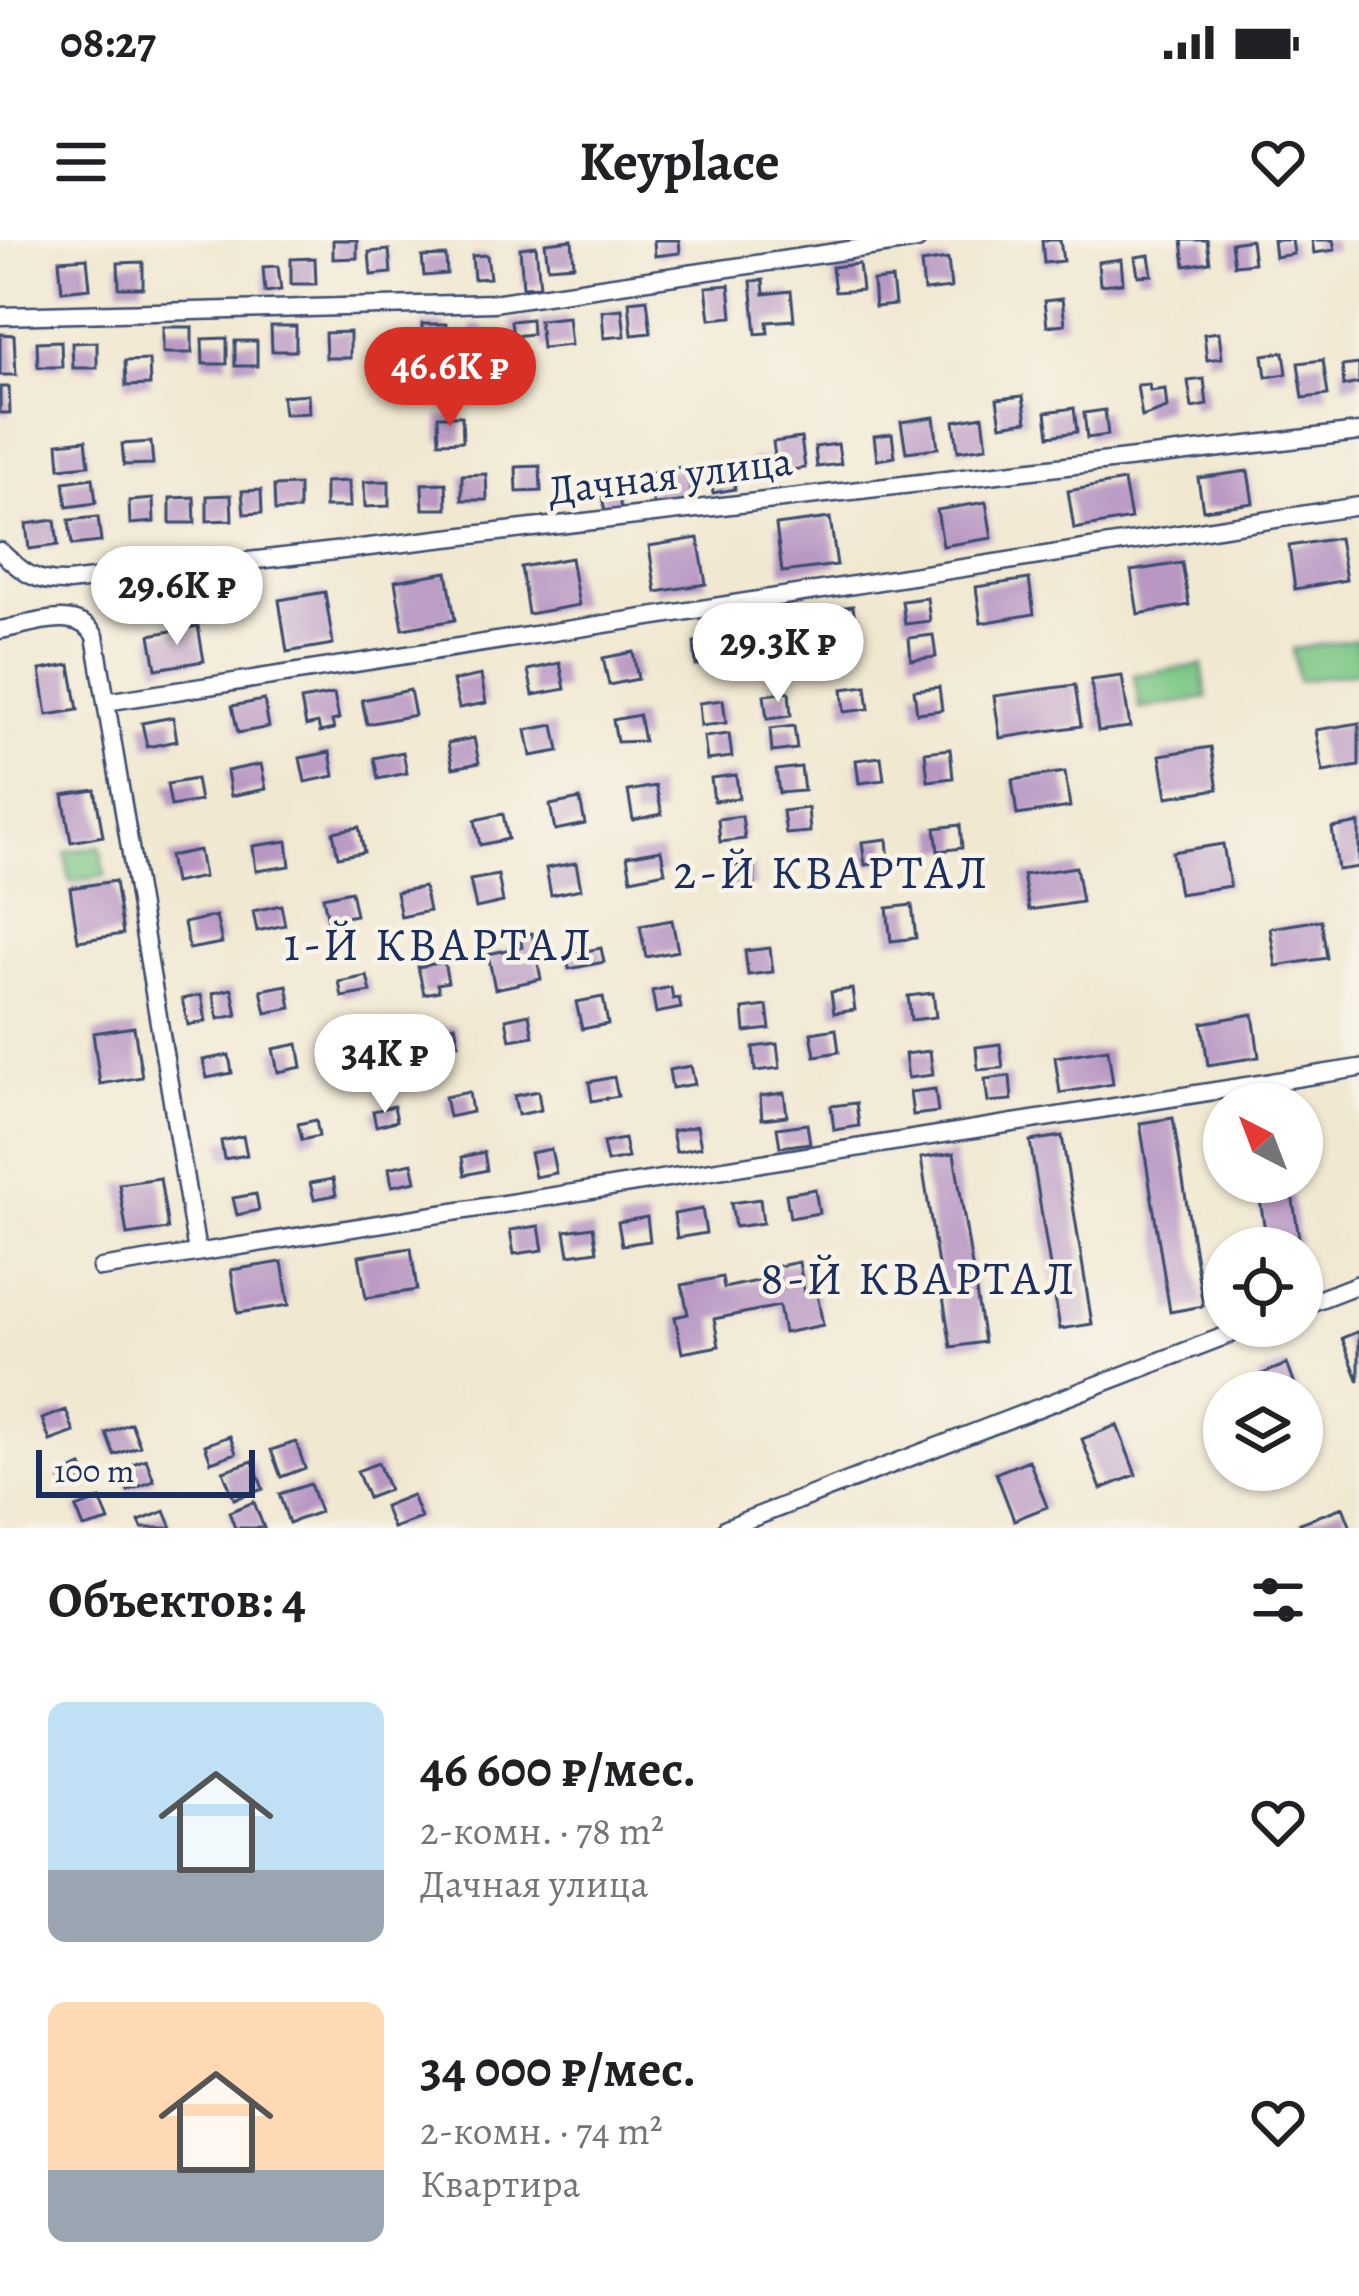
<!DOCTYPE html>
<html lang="ru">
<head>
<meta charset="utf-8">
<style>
  body { margin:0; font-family:Alegreya,serif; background:#f2f2f2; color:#202124; height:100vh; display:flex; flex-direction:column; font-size:45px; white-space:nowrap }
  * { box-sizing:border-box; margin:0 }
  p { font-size:39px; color:#757577 }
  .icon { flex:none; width:66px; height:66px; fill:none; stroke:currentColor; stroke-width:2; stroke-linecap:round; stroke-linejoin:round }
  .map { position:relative; height:1288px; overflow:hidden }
  .drawer { display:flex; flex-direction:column; background:#fff; flex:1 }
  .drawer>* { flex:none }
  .needle { width:78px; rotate:318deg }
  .controls { position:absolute; left:1203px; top:843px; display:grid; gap:24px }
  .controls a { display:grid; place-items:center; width:120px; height:120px; border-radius:50%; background:#fff; box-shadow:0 3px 9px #0004; font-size:60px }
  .scale { position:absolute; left:36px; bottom:30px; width:219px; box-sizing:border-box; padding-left:12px; border:6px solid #1b2f5e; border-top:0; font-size:33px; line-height:42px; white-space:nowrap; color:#1b2f5e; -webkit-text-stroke:9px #f7f3e8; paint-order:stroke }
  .price { position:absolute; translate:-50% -102px; padding:0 27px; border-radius:42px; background:#fff; color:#222; font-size:39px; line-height:78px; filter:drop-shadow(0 3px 6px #0008) }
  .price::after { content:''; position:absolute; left:50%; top:72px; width:36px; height:27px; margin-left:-18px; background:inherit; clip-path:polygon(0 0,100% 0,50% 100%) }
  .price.selected { background:#d93025; color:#fff }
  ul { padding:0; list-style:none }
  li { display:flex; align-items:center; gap:36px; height:300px; padding:0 48px }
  li span { display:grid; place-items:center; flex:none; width:336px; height:240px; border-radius:18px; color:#555 }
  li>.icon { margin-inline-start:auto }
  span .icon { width:144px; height:144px; fill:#fffc; stroke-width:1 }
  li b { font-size:51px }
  h2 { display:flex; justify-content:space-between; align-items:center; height:144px; padding:0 48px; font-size:51px }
  .status { display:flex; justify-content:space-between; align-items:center; height:84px; padding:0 60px; background:#fff; direction:ltr }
  .status svg { height:33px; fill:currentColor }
  header { display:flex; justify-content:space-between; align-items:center; height:156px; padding:0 48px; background:#fff; font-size:54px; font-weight:700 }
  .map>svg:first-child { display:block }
  .green { fill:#7ec886; stroke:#4c7c72; stroke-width:3 }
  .building { fill:#b897c3 }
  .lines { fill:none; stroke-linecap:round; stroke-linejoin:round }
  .minor-casing { stroke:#3b4b6f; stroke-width:21 }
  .minor { stroke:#fff; stroke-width:16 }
  .labels { text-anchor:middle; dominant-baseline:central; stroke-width:9; stroke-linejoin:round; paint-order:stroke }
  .street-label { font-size:42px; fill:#1b2f5e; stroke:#f7f3e8 }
  .quarter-label { font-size:48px; letter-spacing:3px; fill:#1b2f5e; stroke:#f7f3e8 }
</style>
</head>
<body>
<div class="status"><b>08:27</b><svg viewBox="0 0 49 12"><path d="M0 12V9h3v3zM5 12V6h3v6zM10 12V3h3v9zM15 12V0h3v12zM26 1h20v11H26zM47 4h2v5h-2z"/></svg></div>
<header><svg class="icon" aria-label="menu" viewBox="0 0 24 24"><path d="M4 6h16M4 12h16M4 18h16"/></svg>Keyplace<svg class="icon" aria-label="heart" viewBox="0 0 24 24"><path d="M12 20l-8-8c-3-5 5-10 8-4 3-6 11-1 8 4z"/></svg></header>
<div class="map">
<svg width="1359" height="1288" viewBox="0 0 1359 1288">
  <rect width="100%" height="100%" fill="#f7f3e8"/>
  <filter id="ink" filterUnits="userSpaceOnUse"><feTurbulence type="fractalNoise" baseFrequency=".00833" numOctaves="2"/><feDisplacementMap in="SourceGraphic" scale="24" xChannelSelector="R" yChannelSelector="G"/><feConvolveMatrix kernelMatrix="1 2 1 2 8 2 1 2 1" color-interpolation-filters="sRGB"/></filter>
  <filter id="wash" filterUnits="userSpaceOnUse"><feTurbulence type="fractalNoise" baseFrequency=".004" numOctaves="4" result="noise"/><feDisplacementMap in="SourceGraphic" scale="48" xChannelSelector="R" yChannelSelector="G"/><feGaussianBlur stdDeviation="2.7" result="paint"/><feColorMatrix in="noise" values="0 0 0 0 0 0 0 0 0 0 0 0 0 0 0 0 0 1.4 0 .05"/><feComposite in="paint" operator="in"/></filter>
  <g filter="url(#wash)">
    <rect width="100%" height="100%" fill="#f1e8d1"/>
    <path class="green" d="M247 336 252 367 220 372 215 341Z
      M1357 399 1359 432 1298 441 1293 409Z
      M1202 425 1207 458 1140 469 1134 435Z
      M100 606 105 636 70 642 65 612Z"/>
    <g id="blocks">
      <path class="building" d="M333 0H357V18L333 19Z
        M572 0 574 25 548 27 545 3Z
        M654 0H679L680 13 655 16Z
        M1042 0H1060L1063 21 1044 23Z
        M1182 0H1207L1210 22 1185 26Z
        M1251 0 1254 23 1234 25 1231 3Z
        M1273 0H1292L1294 14 1275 17Z
        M1312 0H1333L1335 10 1314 13Z
        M536 6 540 46 523 47 520 8Z
        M389 10 391 33 371 35 369 12Z
        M487 15 490 38 474 39 472 16Z
        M1149 15 1152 35 1138 36 1135 17Z
        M446 16 447 34 424 36 422 17Z
        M87 18 90 48 62 51 59 20Z
        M315 18 316 44H291V19Z
        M948 19 951 48 924 51 921 23Z
        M1121 19 1123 43 1100 45 1098 22Z
        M143 22V48H119L118 23Z
        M859 24 862 50 835 52 832 27Z
        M278 26 281 50 265 52 263 27Z
        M892 39 895 65 875 67 873 41Z
        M763 40 764 54 791 51 794 80 767 82 768 93 756 94 751 41Z
        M729 45 732 77 710 79 706 47Z
        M647 59 651 93 632 95 629 61Z
        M1062 59 1065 84 1047 86 1044 61Z
        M622 69 625 96 604 98 602 71Z
        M568 77 571 105 542 108 539 80Z
        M531 79 532 94 513 96 511 81Z
        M422 84H446L447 109 422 110Z
        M484 85 489 127 459 130 456 100 472 98 471 86Z
        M271 86H296V111H272Z
        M163 87H192V113H163Z
        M350 92V118H326L325 93Z
        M1219 92 1222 118 1207 120 1204 94Z
        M0 94 14 95 16 135H0Z
        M227 98V124H203L202 99Z
        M61 101 62 127H38L37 102Z
        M235 101H257V126H235Z
        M97 102V128H73L72 103Z
        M1284 112 1287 134 1266 137 1263 115Z
        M149 120 150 145 126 146 125 121Z
        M1323 120 1328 155 1303 158 1298 123Z
        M1359 124V143L1344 146 1342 126Z
        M1204 139 1207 165 1192 168 1188 141Z
        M1149 144 1150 151 1165 149 1167 168 1142 177 1137 145Z
        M0 147H9L10 173H0Z
        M308 154 309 173 284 174 282 156Z
        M1023 156 1027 181 1001 185 997 159Z
        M1074 168 1077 192 1049 196 1046 172Z
        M1105 170 1108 195 1087 198 1084 173Z
        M438 176H462L463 201 439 202Z
        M983 176 987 207 958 211 954 181Z
        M934 177 938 208 906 212 901 182Z
        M892 194 895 217 877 220 874 196Z
        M801 198 805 228 777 232 773 202Z
        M86 200 89 225 60 228 58 203Z
        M151 202 153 224 124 225 122 204Z
        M838 204 841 224 817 227 815 207Z
        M769 217 772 238 752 241 749 220Z
        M732 221 735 249 713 253 709 225Z
        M540 226 541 251 517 252 516 227Z
        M686 226 692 260 654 267 648 234Z
        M1248 231 1253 263 1203 270 1198 238Z
        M486 234 487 260H462V235Z
        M93 238 96 263 67 267 64 242Z
        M349 241 350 267H325V242Z
        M389 241V266L365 267 364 242Z
        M1124 241 1131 279 1074 289 1068 251Z
        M616 242 621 269 605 272 600 245Z
        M446 243 447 269H423L422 244Z
        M299 245V270L275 271 274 246Z
        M261 250 262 273 244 274 242 251Z
        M231 255 232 280 207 281V256Z
        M194 257 195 283H170V258Z
        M153 259 154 282 130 284 129 261Z
        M986 262 992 298 943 306 937 270Z
        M98 277 101 302 72 305 69 280Z
        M830 278 837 325 782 332 776 285Z
        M55 280 58 305 29 309 26 284Z
        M698 298 706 344 656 352 649 306Z
        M1339 298 1346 340 1295 349 1289 306Z
        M571 318 579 365 528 374 521 327Z
        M1182 323 1189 365 1138 374 1131 331Z
        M447 332 455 380 403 389 395 341Z
        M1029 339 1034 374 981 383 976 347Z
        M325 352 333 404 287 412 279 360Z
        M927 358 930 381 905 384 902 361Z
        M853 366 856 389 831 392 829 369Z
        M198 386 204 421 156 429 150 395Z
        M763 386 766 409 741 412 739 389Z
        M933 395 936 417 911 420 909 398Z
        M718 399 721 422 696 425 694 402Z
        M633 412 638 439 609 445 603 418Z
        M560 423 565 449 533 455 528 430Z
        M70 425 78 470 47 475 40 430Z
        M481 435 486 463 459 468 453 441Z
        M1122 436 1130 487 1098 491 1091 440Z
        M1075 445 1081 486 1000 498 994 456Z
        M866 446 869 469 844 472 842 449Z
        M939 447 942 470 917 473 914 450Z
        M410 450 415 475 367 484 362 460Z
        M789 452 791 476 767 479 764 455Z
        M334 454 339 479 332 481 334 489 320 492 318 483 306 486 301 460Z
        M264 460 269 487 238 493 232 466Z
        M723 460 726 483 701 486 699 463Z
        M639 475 644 501 617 502 613 480Z
        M173 477 177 501 147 507 142 483Z
        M1359 483V526L1323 532 1316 490Z
        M554 485 559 511 531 516 526 490Z
        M794 486 797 509 772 512 770 489Z
        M729 494 732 517 707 520 704 497Z
        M474 498 479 523 453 528 448 503Z
        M1211 507 1218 549 1167 557 1160 515Z
        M950 509 953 538 928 541 925 512Z
        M330 512 334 536 305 542 300 518Z
        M403 512 407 533 378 539 374 518Z
        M881 517 884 540 859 543 856 520Z
        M261 524 266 549 231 556 227 531Z
        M801 527 804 551 779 553 776 530Z
        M1065 532 1070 567 1017 575 1012 540Z
        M736 535 739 558 714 561 711 538Z
        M196 539 200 561 171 566 167 544Z
        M656 546 662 574 633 580 628 551Z
        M95 550 103 596 71 602 63 555Z
        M580 559 585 584 555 590 550 565Z
        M808 568 810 592 786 594 783 571Z
        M503 574 508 599 480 605 475 580Z
        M742 576 745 599 720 602 718 579Z
        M1359 583V627L1338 630 1332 588Z
        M960 585 962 608 938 611 935 588Z
        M359 587 364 612 338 617 333 592Z
        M887 599 889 622 865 625 862 602Z
        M287 601 290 626 256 631 253 606Z
        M1223 604 1230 646 1179 654 1172 612Z
        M199 610 204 637 174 643 169 616Z
        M661 610 665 632 631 639 627 616Z
        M576 623 581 649 551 655 546 628Z
        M753 623 755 647 731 649 728 626Z
        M1076 627 1082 662 1029 670 1023 635Z
        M498 635 503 662 476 668 470 640Z
        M115 641 123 694 78 701 70 648Z
        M424 647 429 671 401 677 396 652Z
        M351 651 356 675 328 680 323 657Z
        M281 665 285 685 257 691 253 671Z
        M912 665 916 698 891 701 887 668Z
        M216 676 222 703 189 709 184 683Z
        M672 680 678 711 646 717 640 686Z
        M1321 680 1327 718 1276 726 1270 688Z
        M532 693 541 739 495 749 488 714 522 707 520 696Z
        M601 708 604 722 569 729 566 715Z
        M770 708 773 732 748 735 745 711Z
        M444 722 448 742 437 744 439 751 424 754 418 727Z
        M367 736 371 752 342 757 339 742Z
        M287 745 291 768 266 773 261 750Z
        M671 747 673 759 679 758 681 768 656 773 652 751Z
        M232 749 237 775 218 779 213 753Z
        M852 749 855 770 834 773 831 752Z
        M933 753 936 777 911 780 908 756Z
        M201 755 206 781 188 785 182 759Z
        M603 757 608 784 582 789 576 762Z
        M767 766 770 789 745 792 743 769Z
        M529 774 533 796 510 800 506 779Z
        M1253 774 1259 817 1208 825 1202 783Z
        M455 785 459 804 438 809 434 789Z
        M134 787 142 837 100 844 93 793Z
        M390 788 394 807 370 812 366 793Z
        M836 789 839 812 815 816 811 793Z
        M298 804 302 827 278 832 273 809Z
        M777 804 780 828 755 831 753 807Z
        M1000 804 1003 828 978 830 976 807Z
        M1108 809 1113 844 1060 853 1055 817Z
        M930 811 933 835 908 838 905 814Z
        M229 815 232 833 207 838 203 820Z
        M691 826 695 844 672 848 669 830Z
        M1010 836 1012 860 988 862 985 839Z
        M614 837 618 856 592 861 589 842Z
        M935 849 938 872 913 875 910 852Z
        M538 851 541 870 518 875 514 856Z
        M469 852 472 872 449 877 445 857Z
        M784 853 787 876 762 879 760 856Z
        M856 863 859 886 834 890 831 866Z
        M394 866 397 881 376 886 373 871Z
        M1173 878 1203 1066 1170 1072 1140 883Z
        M316 880 319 896 302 900 298 884Z
        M807 884 810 903 780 907 777 888Z
        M697 886 701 907 676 912 672 891Z
        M243 896 247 915 224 919 221 901Z
        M1062 896 1092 1084 1060 1089 1030 901Z
        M624 899 628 918 607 922 603 903Z
        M551 909 556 933 535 937 530 913Z
        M484 912 487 930 465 935 462 917Z
        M954 913 984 1102 951 1107 921 918Z
        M412 923 416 941 392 946 389 928Z
        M160 938 168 989 127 995 119 944Z
        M333 939 336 955 314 959 310 943Z
        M1257 942H1290L1300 1004 1268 1008Z
        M815 949 819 973 790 978 786 954Z
        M256 954 259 970 237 975 233 958Z
        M760 959 763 983 735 987 731 963Z
        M702 969 706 993 677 998 674 974Z
        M647 977 650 1001 622 1005 618 982Z
        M539 986 543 1010 514 1014 510 990Z
        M593 987 597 1011 569 1015 565 991Z
        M411 1008 417 1050 366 1058 359 1016Z
        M282 1022 289 1065 238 1073 231 1030Z
        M799 1022 804 1051 816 1049 823 1085 784 1093 779 1066 714 1079 719 1106 682 1113 675 1077 688 1074 682 1045 722 1037 724 1048 762 1040 760 1030Z
        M1359 1091V1142L1342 1098Z
        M1287 1124 1298 1152H1263L1257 1136Z
        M66 1170 74 1192 50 1201 42 1179Z
        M131 1183 140 1206 114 1215 106 1193Z
        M1117 1185 1136 1235 1101 1249 1082 1199Z
        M230 1196 236 1213 211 1222 205 1205Z
        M296 1202 305 1228 281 1237 271 1210Z
        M146 1219 154 1241 128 1251 119 1229Z
        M1029 1220 1047 1267 1014 1280 996 1233Z
        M253 1221 263 1249 234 1259 223 1231Z
        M378 1223 389 1250 368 1258 357 1231Z
        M82 1226 88 1242 65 1250 59 1235Z
        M310 1244 320 1272 289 1283 279 1254Z
        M412 1255 421 1278 393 1288 384 1266Z
        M100 1259 109 1281 84 1288 76 1268Z
        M254 1262 264 1288H235L229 1272Z
        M1343 1267 1351 1288H1302L1300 1283Z
        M165 1271 172 1288H142L139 1281Z"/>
    </g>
  </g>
  <g filter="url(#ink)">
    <use href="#blocks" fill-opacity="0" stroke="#3b4b6f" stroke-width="3"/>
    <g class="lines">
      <g class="minor-casing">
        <path id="minor" d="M0 76 493 63 917 0
          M0 311C23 333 36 343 68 342L1359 192
          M0 390C30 385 76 365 95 396L197 1012
          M106 462 1359 266
          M101 1028 1359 828
          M1302 1066 1359 1044
          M726 1288 1251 1086"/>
      </g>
      <use href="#minor" class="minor"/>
    </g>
  </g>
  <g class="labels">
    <g class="street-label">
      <text transform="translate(670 235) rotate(-7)">Дачная улица</text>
    </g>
    <g class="quarter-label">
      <text x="832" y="632">2-Й КВАРТАЛ</text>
      <text x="439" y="704">1-Й КВАРТАЛ</text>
      <text x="919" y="1038">8-Й КВАРТАЛ</text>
    </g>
  </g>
</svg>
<div class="controls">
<a><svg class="needle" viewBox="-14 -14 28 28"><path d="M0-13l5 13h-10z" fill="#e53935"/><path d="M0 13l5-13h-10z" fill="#757577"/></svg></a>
<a><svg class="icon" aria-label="locate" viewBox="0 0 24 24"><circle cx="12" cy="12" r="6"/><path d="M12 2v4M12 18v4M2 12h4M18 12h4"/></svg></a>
<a><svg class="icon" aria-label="layers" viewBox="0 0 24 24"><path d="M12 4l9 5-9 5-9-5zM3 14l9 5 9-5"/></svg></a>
</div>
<div class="scale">100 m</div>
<b class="price selected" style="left:450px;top:189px">46.6K ₽</b>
<b class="price" style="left:177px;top:408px">29.6K ₽</b>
<b class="price" style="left:778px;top:465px">29.3K ₽</b>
<b class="price" style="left:385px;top:876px">34K ₽</b>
</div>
<section class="drawer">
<h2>Объектов: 4<svg class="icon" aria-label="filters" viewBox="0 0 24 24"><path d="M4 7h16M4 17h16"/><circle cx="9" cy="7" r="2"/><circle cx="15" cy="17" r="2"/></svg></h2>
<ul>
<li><span style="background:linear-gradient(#bfe0f5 70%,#9aa5b1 0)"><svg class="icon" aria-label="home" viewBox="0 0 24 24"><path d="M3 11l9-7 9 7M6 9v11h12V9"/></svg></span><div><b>46 600 ₽/мес.</b><p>2-комн. · 78 m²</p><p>Дачная улица</p></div><svg class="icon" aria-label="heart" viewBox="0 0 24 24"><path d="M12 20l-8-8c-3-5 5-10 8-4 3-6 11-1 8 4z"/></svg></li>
<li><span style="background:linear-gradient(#ffd9b3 70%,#9aa5b1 0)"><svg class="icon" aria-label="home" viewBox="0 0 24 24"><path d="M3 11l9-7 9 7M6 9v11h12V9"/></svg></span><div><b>34 000 ₽/мес.</b><p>2-комн. · 74 m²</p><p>Квартира</p></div><svg class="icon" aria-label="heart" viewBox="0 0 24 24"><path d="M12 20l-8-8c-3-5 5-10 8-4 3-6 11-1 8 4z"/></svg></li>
</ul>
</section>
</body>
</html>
